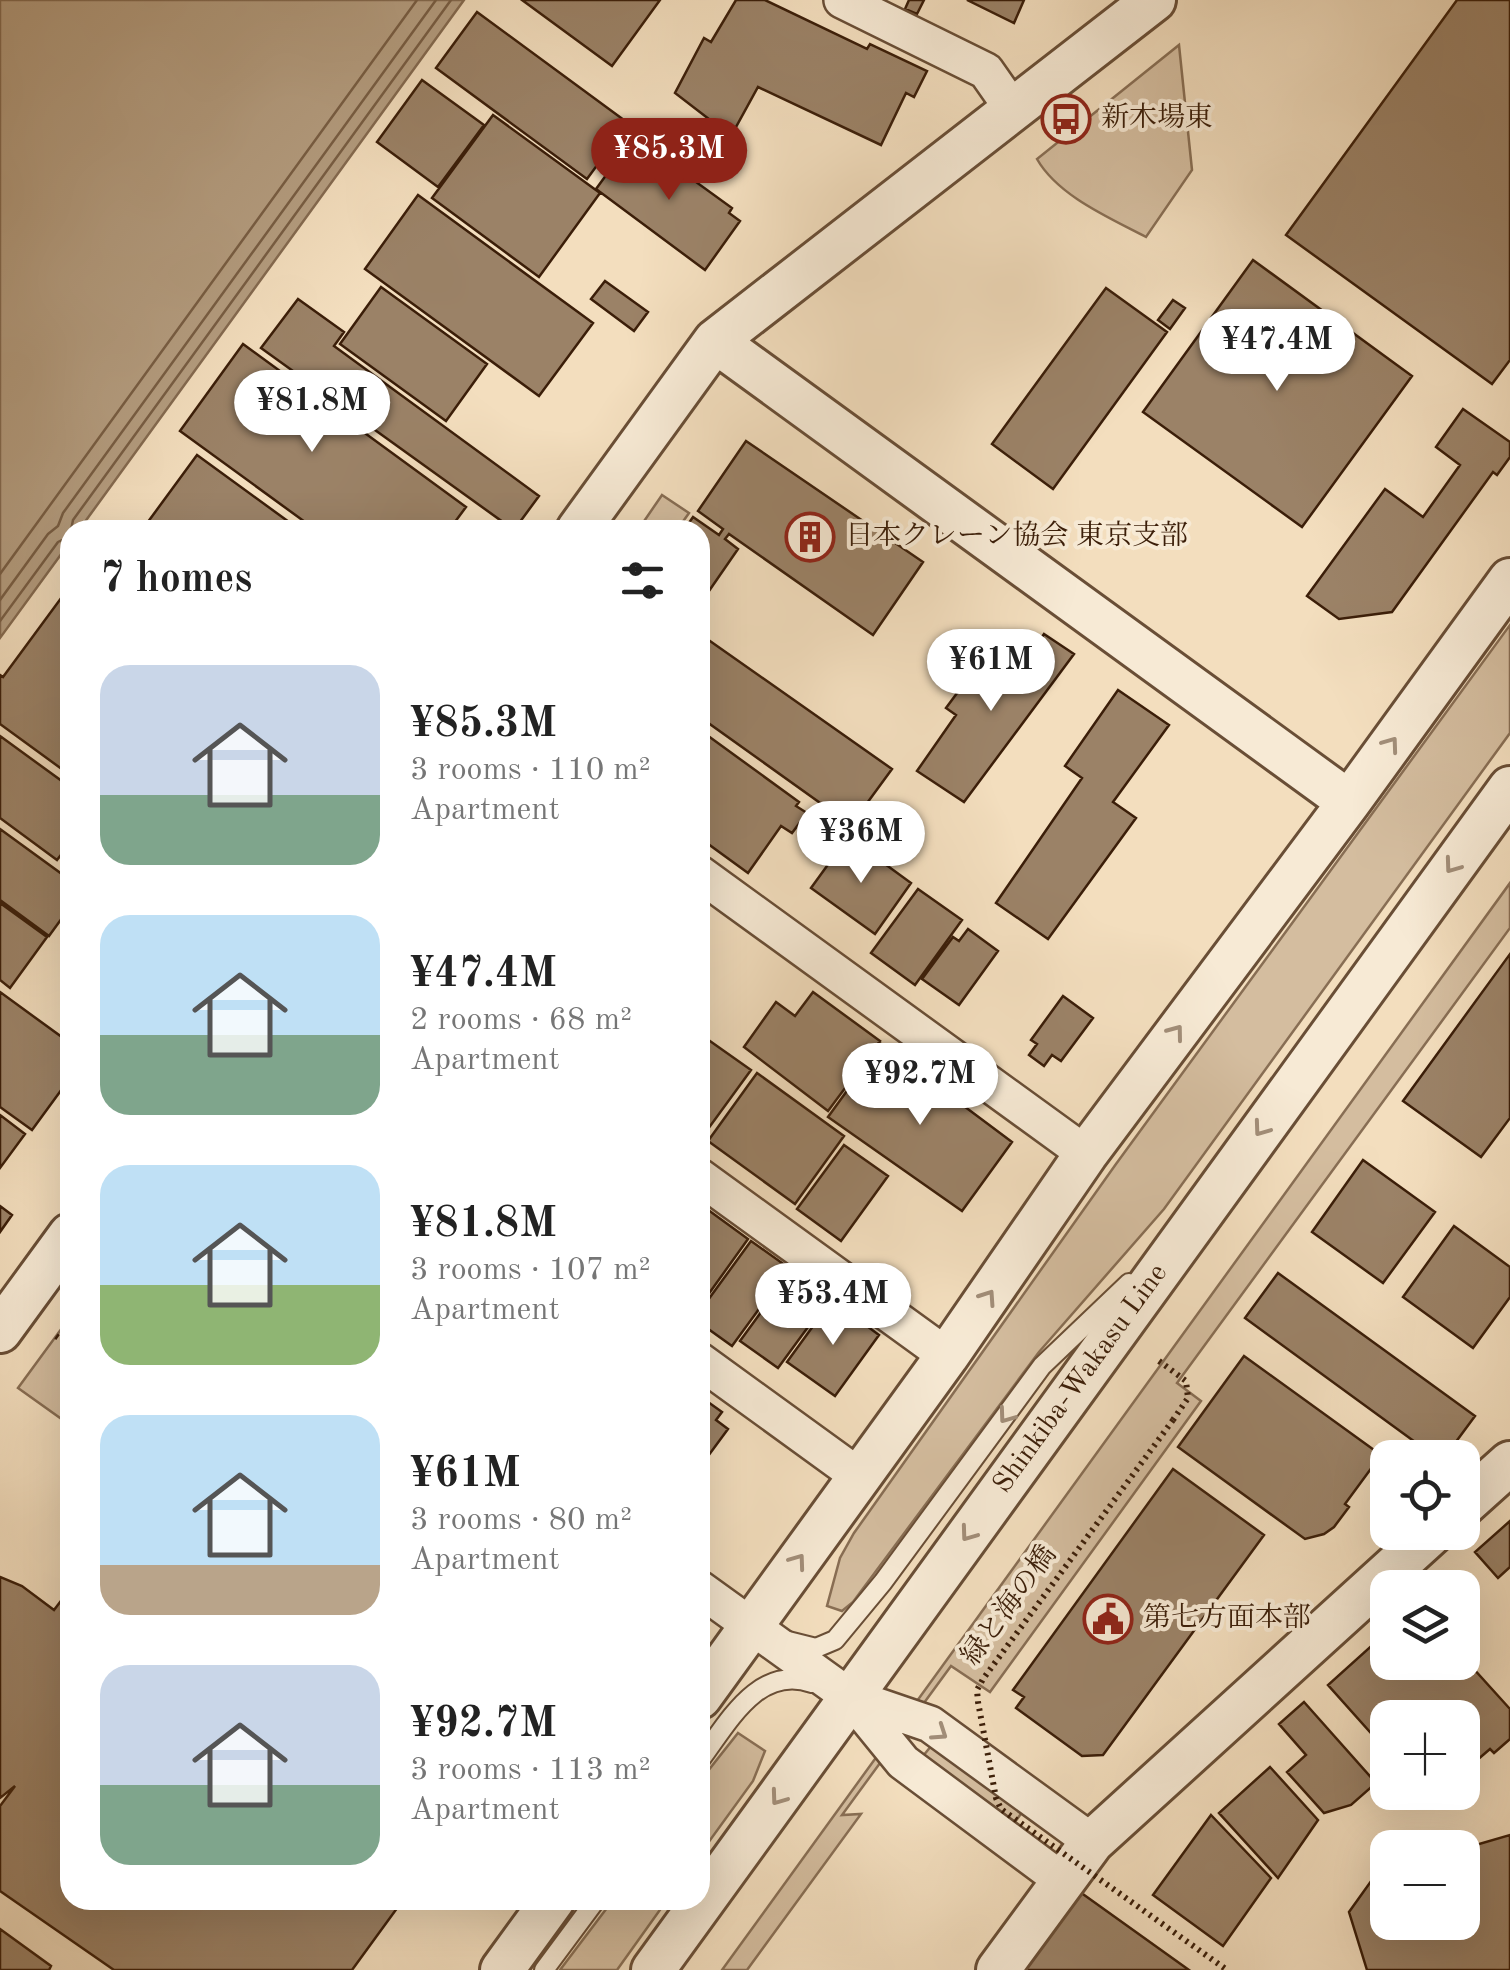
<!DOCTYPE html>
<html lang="en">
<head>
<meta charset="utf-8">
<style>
  body { margin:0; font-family:"Old Standard TT","Noto Serif JP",serif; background:#f6f6f6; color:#222; height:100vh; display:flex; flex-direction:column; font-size:38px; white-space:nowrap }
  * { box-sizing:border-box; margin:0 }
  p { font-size:32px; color:#767676 }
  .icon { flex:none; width:55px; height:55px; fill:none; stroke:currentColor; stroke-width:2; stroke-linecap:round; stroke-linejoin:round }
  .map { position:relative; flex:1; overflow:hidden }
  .panel { position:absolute; left:60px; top:520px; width:650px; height:1390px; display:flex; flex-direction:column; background:#fff; border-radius:30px; box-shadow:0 10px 40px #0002 }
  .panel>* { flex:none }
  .tools { position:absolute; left:1370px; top:1440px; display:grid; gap:20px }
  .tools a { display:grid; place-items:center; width:110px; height:110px; border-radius:20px; background:#fff; box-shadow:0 10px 40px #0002; font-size:50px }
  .price { position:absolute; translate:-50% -85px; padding:0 22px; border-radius:35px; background:#fff; color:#222; font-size:32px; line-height:65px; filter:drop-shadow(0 2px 5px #0008) }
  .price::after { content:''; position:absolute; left:50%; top:60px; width:30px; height:22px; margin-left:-15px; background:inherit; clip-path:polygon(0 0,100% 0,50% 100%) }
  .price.selected { background:#8f2418; color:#fff }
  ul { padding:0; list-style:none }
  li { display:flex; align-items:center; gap:30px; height:250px; padding:0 40px }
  li span { display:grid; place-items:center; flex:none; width:280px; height:200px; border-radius:30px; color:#555 }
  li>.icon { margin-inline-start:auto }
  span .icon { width:120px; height:120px; fill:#fffc; stroke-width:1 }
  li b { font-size:42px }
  h2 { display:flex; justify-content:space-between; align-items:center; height:120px; padding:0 40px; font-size:42px }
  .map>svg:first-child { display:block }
  .green { fill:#d4bd9f; stroke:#886e54; stroke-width:2.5 }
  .water { fill:#b49d80; stroke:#846a50; stroke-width:2.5 }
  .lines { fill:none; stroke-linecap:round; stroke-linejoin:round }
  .shore { stroke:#785e44; stroke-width:2.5 }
  .building { fill:#9b8267; stroke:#3b1e09; stroke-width:2.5 }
  .service-casing { stroke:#694e36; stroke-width:22 }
  .minor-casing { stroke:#694e36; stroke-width:40 }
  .tertiary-casing { stroke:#694e36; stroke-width:48 }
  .path { stroke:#3b1e09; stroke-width:6; stroke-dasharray:2.5 5; stroke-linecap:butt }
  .service { stroke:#f7ead5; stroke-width:18 }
  .minor { stroke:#f7ead5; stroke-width:35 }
  .tertiary { stroke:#f7ead5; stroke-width:42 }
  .path-bridge { stroke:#3b1e09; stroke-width:6; stroke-dasharray:2.5 5; stroke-linecap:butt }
  .oneway { stroke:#a28e79 }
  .labels { text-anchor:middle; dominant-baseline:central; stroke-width:8; stroke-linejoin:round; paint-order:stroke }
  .poi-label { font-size:28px; fill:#3b1e09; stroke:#f7ead5; text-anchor:start }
  .street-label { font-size:28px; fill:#3b1e09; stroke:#f7ead5 }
</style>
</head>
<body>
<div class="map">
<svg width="1510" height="1970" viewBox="0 0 1510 1970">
  <rect width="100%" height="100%" fill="#f3debe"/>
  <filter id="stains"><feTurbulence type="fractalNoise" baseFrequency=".002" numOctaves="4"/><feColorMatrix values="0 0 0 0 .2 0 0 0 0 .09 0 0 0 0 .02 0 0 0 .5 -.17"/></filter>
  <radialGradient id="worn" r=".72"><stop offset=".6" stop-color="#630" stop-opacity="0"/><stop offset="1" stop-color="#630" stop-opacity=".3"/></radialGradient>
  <path class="green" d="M1179 45 1192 170 1146 237C1110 218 1058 196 1037 159Z
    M662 495 689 513 677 530H638Z
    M1510 625V733L1164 1209 1039 1352 853 1602 842 1611 827 1606 840 1558 854 1533 1116 1164Z
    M1510 883V928L1177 1383 1201 1401 990 1692 951 1666 842 1815 861 1814 747 1970H722Z
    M70 1317V1425L18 1388Z
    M738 1733 765 1751 753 1781 700 1854V1781Z
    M932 1745 1023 1811 1015 1822 923 1756Z
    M613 1900H667L617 1970H560Z"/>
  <path class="water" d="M0 0H464L79 530H70V542L0 638Z"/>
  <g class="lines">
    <path class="shore" d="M71 530 73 520 451 0
      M0 574 417 0
      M0 600 48 534 58 526 63 513 436 0
      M0 621 58 542 70 536"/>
  </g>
  <path class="building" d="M522 0H660L612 66Z
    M736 0H765L867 49 870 44 927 71 914 97 906 93 881 145 758 87 731 136 675 93 704 38 711 42Z
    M909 0H924L917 14 905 9Z
    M967 0H1024L1014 23Z
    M1457 0H1510V360L1492 384 1286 235Z
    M477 12 628 123 587 179 436 68Z
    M422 80 484 125 438 187 377 142Z
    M493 115 600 193 539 277 432 198Z
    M634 137 732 208 729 213 740 221 705 270 596 189Z
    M418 195 593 323 539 396 365 269Z
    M1253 260 1412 376 1302 527 1143 412Z
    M605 281 648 312 634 331 591 299Z
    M381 287 487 364 446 421 340 344Z
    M1106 288 1167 332 1053 489 992 444Z
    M298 299 344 332 334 346 539 496 514 530 261 348Z
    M1173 300 1185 308 1170 329 1158 320Z
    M243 344 466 507 449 530H316L180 431Z
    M1463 409 1510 442V457L1497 475 1493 472 1392 612 1339 619 1307 596 1385 489 1423 517 1460 465 1436 447Z
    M746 441 923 562 873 635 729 534 725 539 738 549 700 604V530H684L693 517 719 535 723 529 698 511Z
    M197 455 300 530H142Z
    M70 586V775L0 724V675L3 677Z
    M700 634 892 769 851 825 700 717Z
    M1044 634 1074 654 964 802 917 771 956 715 946 708 992 646 1022 666Z
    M1118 690 1169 725 1113 802 1136 818 1048 939 996 903 1082 778 1065 766Z
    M700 730 799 802 796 806 807 813 792 833 781 826 748 873 700 838Z
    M0 736 70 787V843L57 860 0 818Z
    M812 814 837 832 828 844 803 826Z
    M0 829 70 880V907L49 936 0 900Z
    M848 837 911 883 875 934 811 888Z
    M918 889 962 920 915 985 871 953Z
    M0 903 47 937 10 988 0 980Z
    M968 929 998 951 959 1005 922 979 953 937 959 941Z
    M1510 954V1118L1481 1157 1403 1101Z
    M0 992 70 1043V1078L32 1130 0 1107Z
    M813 992 880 1041 828 1111 744 1047 776 1002 795 1016Z
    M1063 996 1093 1018 1061 1061 1052 1055 1044 1066 1029 1055 1037 1044 1031 1040Z
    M700 1034 751 1070 700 1140Z
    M881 1044 1012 1142 962 1211 828 1117Z
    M757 1073 844 1136 795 1204 708 1141Z
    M0 1115 25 1134 0 1168Z
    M844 1145 888 1176 841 1241 797 1209Z
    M1363 1160 1435 1212 1383 1283 1312 1232Z
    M700 1204 748 1239 700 1306Z
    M0 1206 12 1215 0 1232Z
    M1454 1226 1510 1267V1297L1473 1348 1403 1297Z
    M751 1241 789 1268 732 1346 700 1323V1311Z
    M792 1270 830 1297 778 1368 740 1341Z
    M1278 1273 1475 1416 1444 1458H1437L1245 1318Z
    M832 1300 879 1335 835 1396 787 1362Z
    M1244 1356 1381 1455 1345 1504 1349 1507 1334 1527 1324 1534 1305 1539 1178 1447Z
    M708 1402 722 1412 716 1420 728 1429 700 1467V1413Z
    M1173 1469 1264 1535 1103 1755 1082 1756 1016 1708 1024 1697 1013 1690Z
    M1510 1521V1567L1498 1578 1475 1552Z
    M0 1577 22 1586 54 1610 70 1589V1900H403L352 1970H114L0 1891V1806L15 1786 0 1798Z
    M1388 1631V1662H1462V1656L1510 1709V1739L1494 1753 1490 1749 1462 1773V1718H1411L1408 1714 1405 1718H1388V1732L1378 1741 1328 1685Z
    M1304 1702 1376 1783 1351 1805 1324 1813 1287 1772 1306 1755 1279 1724Z
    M1270 1767 1318 1820 1278 1878 1219 1813Z
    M1211 1815 1271 1878 1223 1946 1153 1895Z
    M1510 1835V1970H1367L1349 1912 1374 1877 1388 1873V1922H1462V1849Z
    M1080 1892 1189 1970H1024Z
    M0 1929 51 1966 49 1970H0Z"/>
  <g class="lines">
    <g class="service-casing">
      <path id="service" d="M788 1641 816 1648 835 1640 883 1582 1042 1366 1129 1283
        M700 1760C728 1723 758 1664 812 1683
        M544 1970 596 1900"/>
    </g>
    <g class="minor-casing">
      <path id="minor" d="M842 0 986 71 1014 111
        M700 874 1086 1154
        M700 1177 947 1356
        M700 1361 860 1477
        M700 1589 850 1697 903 1762 1063 1881
        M851 1697 930 1724 1092 1842"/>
    </g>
    <g class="tertiary-casing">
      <path id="tertiary" d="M715 341 1349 802
        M578 530 715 341 1154 0
        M0 1331 70 1235
        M1462 1506 1510 1463
        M700 1697 947 1356 1086 1154 1349 802 1510 580
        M502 1970 553 1900
        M653 1970 1510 788
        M998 1970 1092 1842 1433 1532"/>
    </g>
    <path class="path" d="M56 1336 70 1346
      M1159 1361 1186 1381 1188 1398 1173 1420"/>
    <use href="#service" class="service"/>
    <use href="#minor" class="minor"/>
    <use href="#tertiary" class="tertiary"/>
    <path class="path-bridge" d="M1173 1420 983 1679 977 1690 978 1702 996 1798 1001 1809 1227 1970"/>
  </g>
  <defs><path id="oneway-chevron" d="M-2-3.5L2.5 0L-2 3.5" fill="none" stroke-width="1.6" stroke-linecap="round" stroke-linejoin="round" transform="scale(2.5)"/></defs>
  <g class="oneway">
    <use href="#oneway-chevron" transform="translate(1391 744) rotate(-54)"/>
    <use href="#oneway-chevron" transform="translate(1452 866) rotate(126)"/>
    <use href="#oneway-chevron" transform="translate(1176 1032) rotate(-53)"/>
    <use href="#oneway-chevron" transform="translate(1261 1129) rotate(126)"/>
    <use href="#oneway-chevron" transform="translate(988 1297) rotate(-56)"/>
    <use href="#oneway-chevron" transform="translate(1006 1416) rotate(126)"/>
    <use href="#oneway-chevron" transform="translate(968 1534) rotate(126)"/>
    <use href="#oneway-chevron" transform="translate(798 1561) rotate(-54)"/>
    <use href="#oneway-chevron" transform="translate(940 1733) rotate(34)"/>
    <use href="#oneway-chevron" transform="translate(778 1798) rotate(126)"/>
  </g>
  <defs>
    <g id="bus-ring" transform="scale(2.5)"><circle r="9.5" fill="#f7ead5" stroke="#8f2418" stroke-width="1.5"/><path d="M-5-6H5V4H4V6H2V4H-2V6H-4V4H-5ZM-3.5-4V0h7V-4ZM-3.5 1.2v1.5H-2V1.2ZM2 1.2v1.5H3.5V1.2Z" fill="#8f2418"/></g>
    <g id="building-ring" transform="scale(2.5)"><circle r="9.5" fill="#f7ead5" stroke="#8f2418" stroke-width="1.5"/><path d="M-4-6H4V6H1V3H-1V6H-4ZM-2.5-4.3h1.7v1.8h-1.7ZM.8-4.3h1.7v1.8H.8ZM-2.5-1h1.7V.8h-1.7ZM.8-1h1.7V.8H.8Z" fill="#8f2418"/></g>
    <g id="civic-ring" transform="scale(2.5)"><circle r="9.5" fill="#f7ead5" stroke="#8f2418" stroke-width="1.5"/><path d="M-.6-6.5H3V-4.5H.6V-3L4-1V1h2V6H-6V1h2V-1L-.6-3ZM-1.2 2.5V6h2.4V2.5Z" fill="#8f2418"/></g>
  </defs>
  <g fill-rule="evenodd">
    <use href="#bus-ring" x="1066" y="119"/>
    <use href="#building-ring" x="810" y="537"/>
    <use href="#civic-ring" x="1108" y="1619"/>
  </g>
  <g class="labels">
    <g class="poi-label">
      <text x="1101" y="119">新木場東</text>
      <text x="845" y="537">日本クレーン協会 東京支部</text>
      <text x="1143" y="1619">第七方面本部</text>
    </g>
    <g class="street-label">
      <text transform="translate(1081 1379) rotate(-54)">Shinkiba-Wakasu Line</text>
      <text transform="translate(1010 1606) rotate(-54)">緑と海の橋</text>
    </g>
  </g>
  <rect width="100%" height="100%" filter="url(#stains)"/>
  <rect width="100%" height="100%" fill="url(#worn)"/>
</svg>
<div class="tools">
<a><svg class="icon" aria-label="locate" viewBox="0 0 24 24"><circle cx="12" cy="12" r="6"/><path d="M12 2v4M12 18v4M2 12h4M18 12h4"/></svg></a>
<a><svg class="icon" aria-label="layers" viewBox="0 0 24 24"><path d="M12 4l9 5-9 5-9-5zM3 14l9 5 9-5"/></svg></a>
<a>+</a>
<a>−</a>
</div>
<b class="price selected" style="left:669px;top:203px">¥85.3M</b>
<b class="price" style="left:1277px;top:394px">¥47.4M</b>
<b class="price" style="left:312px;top:455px">¥81.8M</b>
<b class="price" style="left:991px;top:714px">¥61M</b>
<b class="price" style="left:861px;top:886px">¥36M</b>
<b class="price" style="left:920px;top:1128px">¥92.7M</b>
<b class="price" style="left:833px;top:1348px">¥53.4M</b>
<section class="panel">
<h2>7 homes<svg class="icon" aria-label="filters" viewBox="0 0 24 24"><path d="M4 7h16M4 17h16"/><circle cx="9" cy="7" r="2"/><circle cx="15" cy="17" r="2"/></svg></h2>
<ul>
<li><span style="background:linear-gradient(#c9d6e8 65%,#7fa58c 0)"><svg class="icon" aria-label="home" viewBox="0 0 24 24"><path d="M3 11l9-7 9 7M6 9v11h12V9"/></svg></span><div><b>¥85.3M</b><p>3 rooms · 110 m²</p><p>Apartment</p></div></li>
<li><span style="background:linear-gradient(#bfe0f5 60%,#7fa58c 0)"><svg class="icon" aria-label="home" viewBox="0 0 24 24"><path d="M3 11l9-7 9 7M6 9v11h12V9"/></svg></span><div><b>¥47.4M</b><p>2 rooms · 68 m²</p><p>Apartment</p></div></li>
<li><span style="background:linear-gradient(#bfe0f5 60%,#8fb573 0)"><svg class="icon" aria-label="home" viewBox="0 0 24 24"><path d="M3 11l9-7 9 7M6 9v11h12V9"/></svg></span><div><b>¥81.8M</b><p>3 rooms · 107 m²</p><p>Apartment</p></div></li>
<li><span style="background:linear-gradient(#bfe0f5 75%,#b9a48a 0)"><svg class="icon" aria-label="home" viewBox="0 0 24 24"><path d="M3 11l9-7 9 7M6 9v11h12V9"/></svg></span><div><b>¥61M</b><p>3 rooms · 80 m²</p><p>Apartment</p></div></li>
<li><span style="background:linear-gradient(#c9d6e8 60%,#7fa58c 0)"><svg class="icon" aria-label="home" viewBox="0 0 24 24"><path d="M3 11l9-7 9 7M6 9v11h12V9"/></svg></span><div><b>¥92.7M</b><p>3 rooms · 113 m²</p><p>Apartment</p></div></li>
</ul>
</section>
</div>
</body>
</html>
